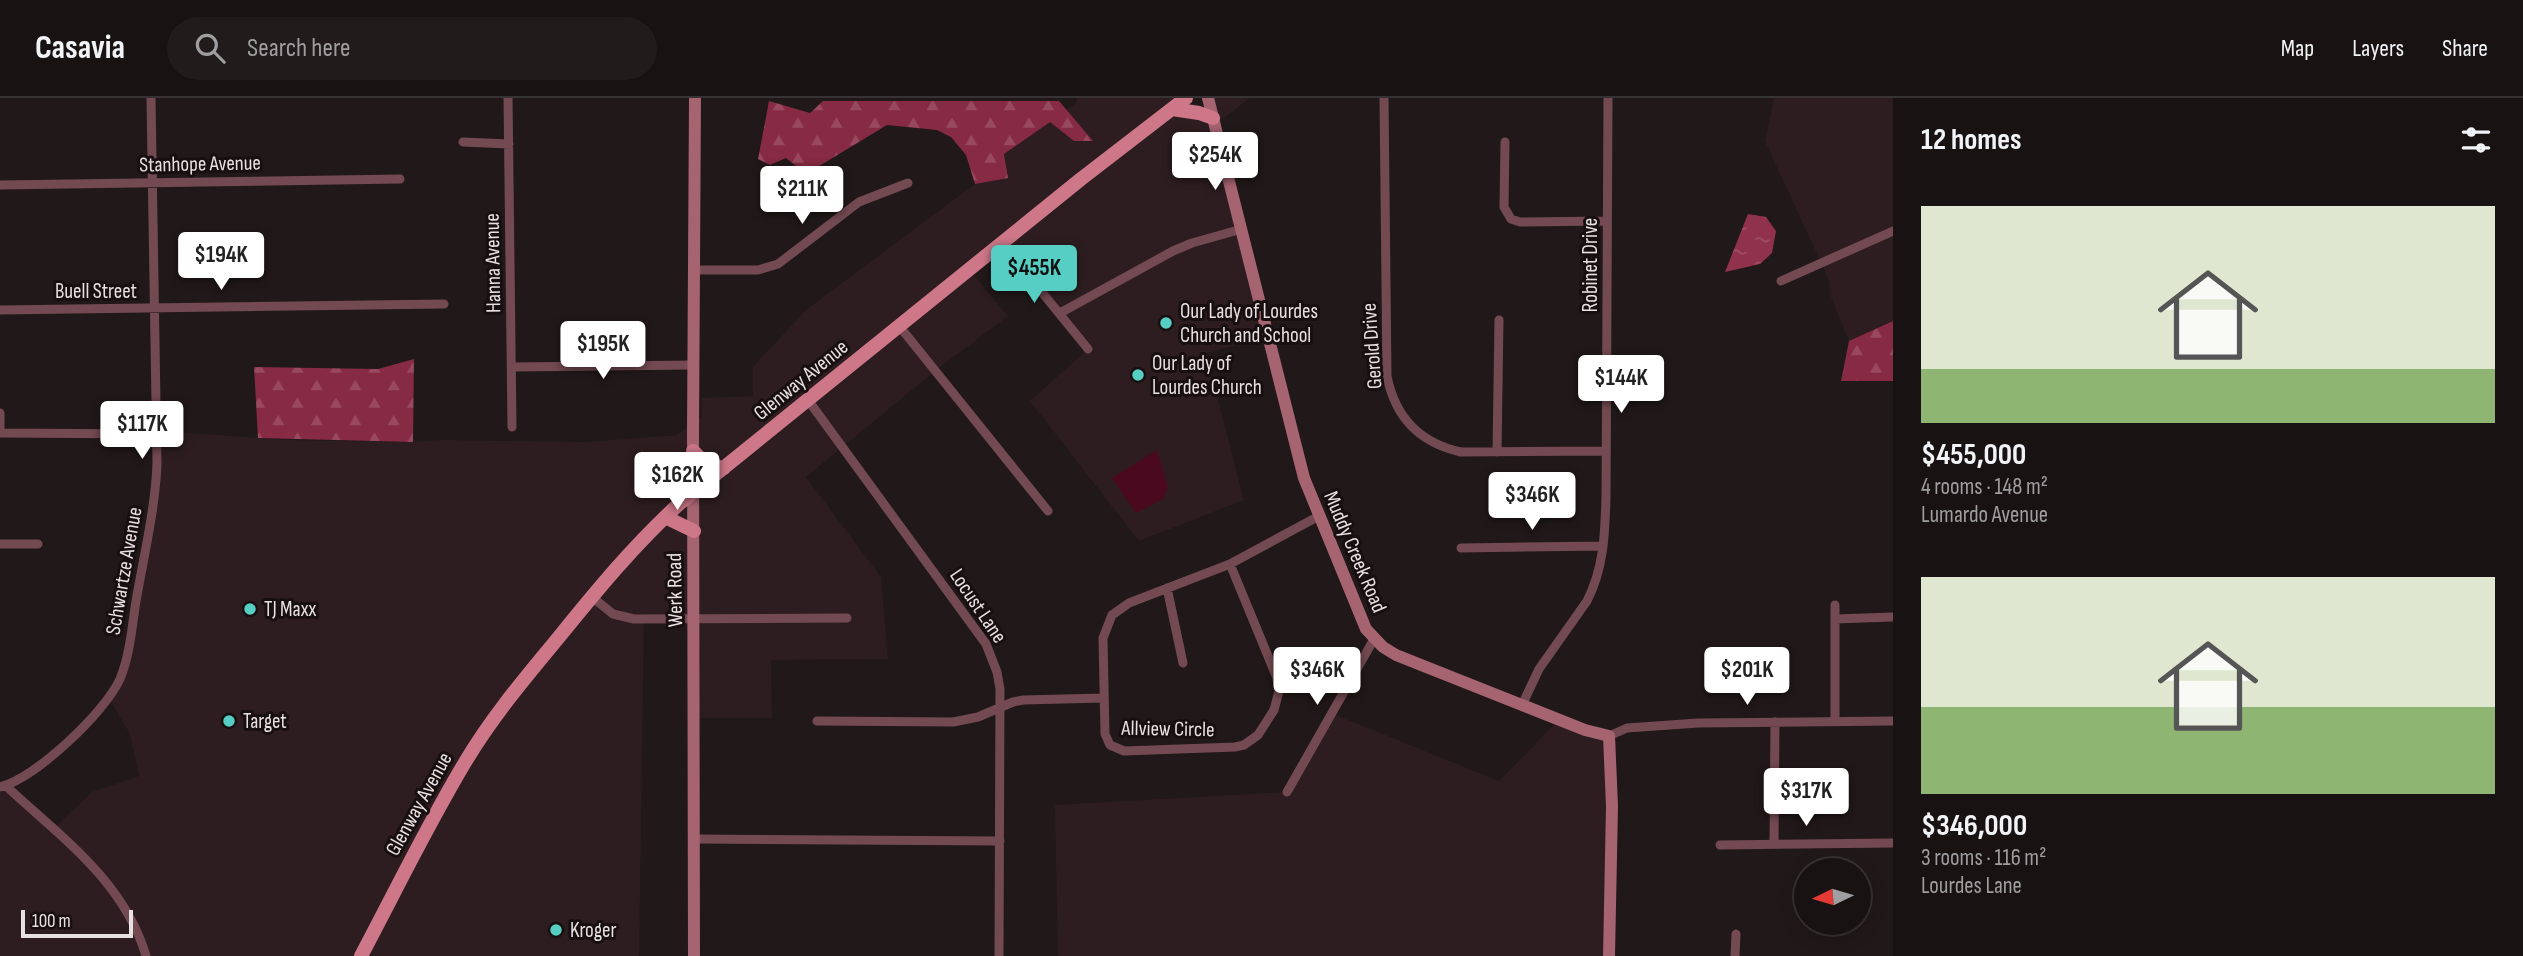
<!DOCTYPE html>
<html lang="en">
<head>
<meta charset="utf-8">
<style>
  body { margin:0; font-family:"Sofia Sans Condensed",sans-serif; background:#221b1c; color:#f1f3f6; height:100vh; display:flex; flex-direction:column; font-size:26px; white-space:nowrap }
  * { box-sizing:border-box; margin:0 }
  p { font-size:23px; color:#9f9ea0 }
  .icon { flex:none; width:38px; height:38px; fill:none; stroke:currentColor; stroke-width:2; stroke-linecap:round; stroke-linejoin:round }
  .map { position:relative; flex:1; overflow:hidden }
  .details { display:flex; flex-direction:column; background:#191213; width:630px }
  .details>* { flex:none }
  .needle { width:46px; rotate:265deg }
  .tools { position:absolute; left:1794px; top:760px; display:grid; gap:14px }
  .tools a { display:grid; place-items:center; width:77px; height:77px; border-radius:50%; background:#191213; box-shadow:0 4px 18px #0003,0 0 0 2px #373233; font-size:35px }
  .scale { position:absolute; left:21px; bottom:18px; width:112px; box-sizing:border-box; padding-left:7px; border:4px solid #e8e1e2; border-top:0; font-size:19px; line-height:24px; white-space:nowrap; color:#e8e1e2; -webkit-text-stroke:5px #180f10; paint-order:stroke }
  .price { position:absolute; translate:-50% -60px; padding:0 16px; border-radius:7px; background:#fff; color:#222; font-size:23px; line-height:46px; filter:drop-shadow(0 2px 4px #0008) }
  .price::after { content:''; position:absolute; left:50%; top:42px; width:21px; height:16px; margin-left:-10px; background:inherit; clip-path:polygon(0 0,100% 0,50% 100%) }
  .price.active { background:#56cec3; color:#111 }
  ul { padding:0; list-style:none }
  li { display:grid; align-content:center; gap:14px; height:371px; padding:0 28px }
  li span { display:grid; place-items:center; height:217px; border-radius:0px; color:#555 }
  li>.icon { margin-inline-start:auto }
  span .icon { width:126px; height:126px; fill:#fffc; stroke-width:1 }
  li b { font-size:30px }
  h2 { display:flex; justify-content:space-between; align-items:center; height:84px; padding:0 28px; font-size:30px }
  header { display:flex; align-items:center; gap:42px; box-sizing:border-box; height:98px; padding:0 35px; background:#191213; border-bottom:2px solid #373233 }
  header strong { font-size:33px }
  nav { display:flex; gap:38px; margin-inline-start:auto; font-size:24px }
  .search { width:490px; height:63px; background:#221b1c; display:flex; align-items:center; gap:18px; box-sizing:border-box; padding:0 24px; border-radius:38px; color:#9f9ea0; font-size:26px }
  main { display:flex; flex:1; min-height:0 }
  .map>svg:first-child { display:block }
  .built { fill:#2d1d20 }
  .green { fill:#4a091e }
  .forest { fill:url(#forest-firs) }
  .water { fill:url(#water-ripples) }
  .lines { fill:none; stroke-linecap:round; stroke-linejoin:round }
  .street { stroke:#734a51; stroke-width:9 }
  .secondary { stroke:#a66370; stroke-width:12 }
  .primary { stroke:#cd7788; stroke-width:14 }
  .poi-dot { fill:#56cec3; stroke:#180f10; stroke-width:2.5 }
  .labels { text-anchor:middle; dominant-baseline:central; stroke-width:6; stroke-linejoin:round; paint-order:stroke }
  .street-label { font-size:21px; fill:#e8e1e2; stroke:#180f10 }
  .poi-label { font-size:21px; fill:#e8e1e2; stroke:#180f10; text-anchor:start }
</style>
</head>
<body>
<header>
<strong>Casavia</strong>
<div class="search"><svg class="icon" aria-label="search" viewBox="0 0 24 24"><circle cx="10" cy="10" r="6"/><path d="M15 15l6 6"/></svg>Search here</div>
<nav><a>Map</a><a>Layers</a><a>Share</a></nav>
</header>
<main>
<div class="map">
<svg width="1893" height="858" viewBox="0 0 1893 858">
  <defs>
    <pattern id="forest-firs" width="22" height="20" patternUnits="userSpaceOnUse" patternTransform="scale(1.75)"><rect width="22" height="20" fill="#872a44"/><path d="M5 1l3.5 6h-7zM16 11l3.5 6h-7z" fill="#98495f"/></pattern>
    <pattern id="water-ripples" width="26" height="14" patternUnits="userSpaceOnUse" patternTransform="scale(1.75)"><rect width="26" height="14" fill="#90324b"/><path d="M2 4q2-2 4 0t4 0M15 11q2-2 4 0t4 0" fill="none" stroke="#a04f65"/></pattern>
  </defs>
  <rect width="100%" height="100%" fill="#211819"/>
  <path class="built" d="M1077 0H1186L1173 10 1212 19 1208 0H1250L1215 27 1269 239 1206 255 1244 402 1139 443 1030 303 1088 251 1003 146 969 172 1008 218 935 273 806 379 881 479 888 561 771 562 772 620H695V520L644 521 639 858H0V689L6 688 53 731 92 694 139 678 130 636 109 600 121 578 156 386 158 333 287 342 412 344 440 342 587 344 677 337 701 319 702 300 753 298V269L807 211 1006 63 1004 56 1076 5Z
    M1774 0H1893V223L1849 243 1831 199 1829 182 1765 43Z
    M1331 615 1499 683 1560 621 1609 638V858H1058L1055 707 1287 694Z"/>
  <path class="green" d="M1157 352 1168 389 1163 401 1136 415 1112 380Z"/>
  <path class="forest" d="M769 3 810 15 823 3H1059L1093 43H1074L1050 24 1004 56 1008 80 975 86 966 57 951 39 937 32 887 27 806 76 786 60 770 67 758 61Z
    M1893 223V283H1841L1849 243Z
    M414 261 413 344 258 340 254 269 378 271Z"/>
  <path class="water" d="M1748 116 1766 119 1776 133 1772 155 1760 166 1725 174Z"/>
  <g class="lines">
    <path class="street" d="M508 0 512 329
      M1384 0 1387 278C1395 319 1420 345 1461 354L1605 353
      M463 44 509 46
      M1505 44 1504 109 1511 121 1520 124 1607 123
      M0 87 400 81
      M1002 145 1088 251
      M695 172H758L778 166 859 104 908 85
      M1781 183 1893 133
      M0 212 444 206
      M1060 215 1173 153 1192 145 1242 131
      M900 229 1048 413
      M512 269 694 267
      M808 302 986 546 997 574 1000 591 999 858
      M0 315V335
      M0 335 157 336
      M1497 354 1499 222
      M0 446H38
      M1461 450 1603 448
      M1230 466 1277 580 1279 593 1274 612 1258 637 1244 647 1235 649 1124 653 1110 647 1105 636 1103 540 1112 517 1129 505 1230 466 1319 418
      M1167 490 1183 565
      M592 499 613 516 634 521 847 520
      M1835 521 1893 519
      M1523 605 1539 571 1587 503C1604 470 1605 435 1606 399L1608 0
      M817 623 953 624 978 619 1013 604 1023 602 1103 600
      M1835 623V507
      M1609 638 1627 630 1698 625 1893 623
      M6 688C61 739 124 783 146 858
      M0 689C36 680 105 614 120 581 130 557 132 528 136 503 144 457 155 412 157 366L151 0
      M1287 694 1374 541
      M695 741 1000 743
      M1774 745 1775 624
      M1720 747 1893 745
      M1735 858 1736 836"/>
    <path class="secondary" d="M1208 0 1304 380 1366 531 1383 549 1396 557 1585 632 1609 638 1612 708 1609 858
      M694 858 693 334 695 0"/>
    <path class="primary" d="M1172 11 1199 15 1213 20
      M693 353 707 367 724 370
      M665 419 694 433
      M361 858C395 794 427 728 464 666 491 620 525 580 559 539 597 492 635 446 680 405L1081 81 1186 0"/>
  </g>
  <g class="poi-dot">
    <circle cx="1166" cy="225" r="7"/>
    <circle cx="1138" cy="277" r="7"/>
    <circle cx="250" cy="511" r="7"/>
    <circle cx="229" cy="623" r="7"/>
    <circle cx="556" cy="832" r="7"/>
  </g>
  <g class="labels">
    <g class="street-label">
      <text transform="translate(200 66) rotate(-1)">Stanhope Avenue</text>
      <text transform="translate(493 165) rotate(-91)">Hanna Avenue</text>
      <text transform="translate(1590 167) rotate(-90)">Robinet Drive</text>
      <text x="96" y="193">Buell Street</text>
      <text transform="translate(1372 248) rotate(-94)">Gerold Drive</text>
      <text transform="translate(801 282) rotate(-39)">Glenway Avenue</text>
      <text transform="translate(1355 454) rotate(67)">Muddy Creek Road</text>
      <text transform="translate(124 473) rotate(-80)">Schwartze Avenue</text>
      <text transform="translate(675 492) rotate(-91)">Werk Road</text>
      <text transform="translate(978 508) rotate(56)">Locust Lane</text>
      <text transform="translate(1168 631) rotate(1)">Allview Circle</text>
      <text transform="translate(419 706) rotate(-61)">Glenway Avenue</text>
    </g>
    <g class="poi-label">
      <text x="1180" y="213">Our Lady of Lourdes<tspan x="1180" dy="24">Church and School</tspan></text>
      <text x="1152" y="265">Our Lady of<tspan x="1152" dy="24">Lourdes Church</tspan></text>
      <text x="264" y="511">TJ Maxx</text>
      <text x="243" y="623">Target</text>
      <text x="570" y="832">Kroger</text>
    </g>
  </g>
</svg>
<div class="tools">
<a><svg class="needle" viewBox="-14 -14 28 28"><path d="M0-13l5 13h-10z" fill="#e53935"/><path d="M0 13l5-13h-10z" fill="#9f9ea0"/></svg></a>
</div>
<div class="scale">100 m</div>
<b class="price" style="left:1215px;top:94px">$254K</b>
<b class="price" style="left:802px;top:128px">$211K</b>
<b class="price" style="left:221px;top:194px">$194K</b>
<b class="price active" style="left:1034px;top:207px">$455K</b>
<b class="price" style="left:603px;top:283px">$195K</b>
<b class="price" style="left:1621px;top:317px">$144K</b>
<b class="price" style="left:142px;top:363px">$117K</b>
<b class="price" style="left:677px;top:414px">$162K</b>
<b class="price" style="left:1532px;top:434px">$346K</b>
<b class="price" style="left:1317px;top:609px">$346K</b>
<b class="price" style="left:1747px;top:609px">$201K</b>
<b class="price" style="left:1806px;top:730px">$317K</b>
</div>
<section class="details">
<h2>12 homes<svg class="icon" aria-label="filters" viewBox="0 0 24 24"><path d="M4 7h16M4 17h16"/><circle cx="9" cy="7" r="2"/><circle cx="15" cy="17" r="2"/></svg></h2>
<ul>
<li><span style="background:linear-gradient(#dfe7d0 75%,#8fb573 0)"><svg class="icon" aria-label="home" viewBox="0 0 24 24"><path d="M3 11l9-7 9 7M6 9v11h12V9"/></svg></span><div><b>$455,000</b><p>4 rooms · 148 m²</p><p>Lumardo Avenue</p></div></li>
<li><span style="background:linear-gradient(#dfe7d0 60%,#8fb573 0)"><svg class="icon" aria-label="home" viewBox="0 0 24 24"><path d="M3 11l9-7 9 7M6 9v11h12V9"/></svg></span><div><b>$346,000</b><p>3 rooms · 116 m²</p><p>Lourdes Lane</p></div></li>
</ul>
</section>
</main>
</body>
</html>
